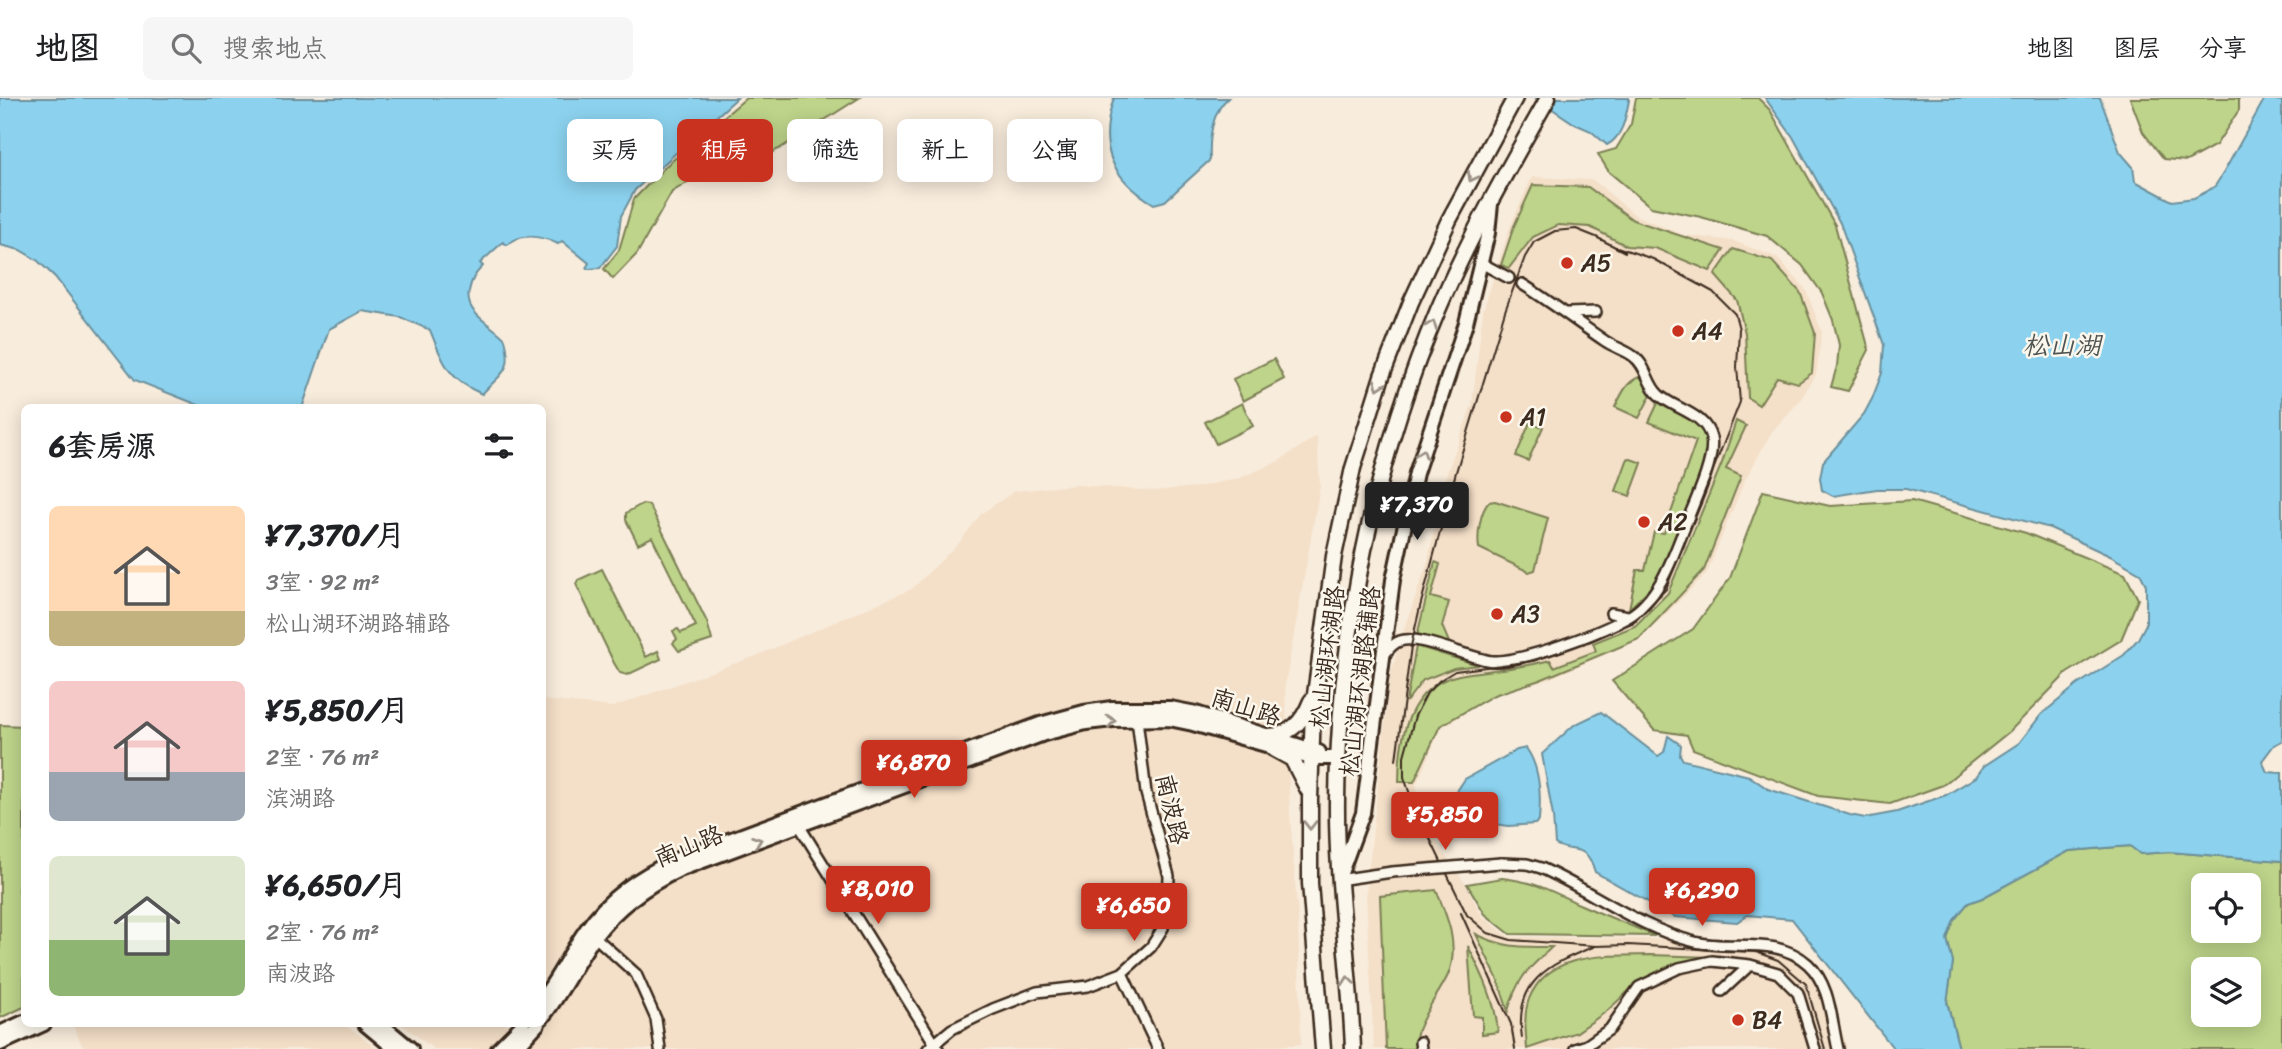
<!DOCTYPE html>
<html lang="zh">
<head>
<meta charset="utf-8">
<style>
  body { margin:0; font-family:Sriracha,"LXGW WenKai TC",sans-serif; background:#f6f6f6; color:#202124; height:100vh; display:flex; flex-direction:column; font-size:26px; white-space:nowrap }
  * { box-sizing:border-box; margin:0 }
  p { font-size:23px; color:#757577 }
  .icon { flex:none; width:38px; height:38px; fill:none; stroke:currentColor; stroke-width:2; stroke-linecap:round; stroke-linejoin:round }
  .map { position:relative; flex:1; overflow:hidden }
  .side { position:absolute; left:21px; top:306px; width:525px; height:623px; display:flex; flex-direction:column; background:#fff; border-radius:10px; box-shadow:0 4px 18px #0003 }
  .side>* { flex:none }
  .hud { position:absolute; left:567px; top:21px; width:665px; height:63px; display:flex; gap:14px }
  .fabs { position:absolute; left:2191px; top:775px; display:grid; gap:14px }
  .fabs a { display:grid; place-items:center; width:70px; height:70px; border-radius:10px; background:#fff; box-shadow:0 4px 18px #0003; font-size:35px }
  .price { position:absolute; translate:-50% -60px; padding:0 16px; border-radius:7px; background:#c8321e; color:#fff; font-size:23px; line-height:46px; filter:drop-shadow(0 2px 4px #0008) }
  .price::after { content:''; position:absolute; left:50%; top:42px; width:21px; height:16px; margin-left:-10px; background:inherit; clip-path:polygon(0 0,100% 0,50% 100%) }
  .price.current { background:#222; color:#fff }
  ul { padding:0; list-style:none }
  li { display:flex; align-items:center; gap:21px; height:175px; padding:0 28px }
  li span { display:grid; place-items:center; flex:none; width:196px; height:140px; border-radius:10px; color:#555 }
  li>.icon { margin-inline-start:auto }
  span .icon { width:84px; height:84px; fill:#fffc; stroke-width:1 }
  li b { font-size:30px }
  h2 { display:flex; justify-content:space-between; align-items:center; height:84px; padding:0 28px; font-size:30px }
  .pill { padding:0 24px; border-radius:10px; background:#fff; box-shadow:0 4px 18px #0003; font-size:24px; line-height:63px }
  .pill.current { background:#c8321e; color:#fff }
  header { display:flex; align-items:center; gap:42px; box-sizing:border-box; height:98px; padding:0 35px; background:#fff; border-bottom:2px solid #e0e0e0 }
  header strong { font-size:33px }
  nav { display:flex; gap:38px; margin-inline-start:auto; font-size:24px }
  .search { width:490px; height:63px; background:#f6f6f6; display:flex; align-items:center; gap:18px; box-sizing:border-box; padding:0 24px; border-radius:10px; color:#757577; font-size:26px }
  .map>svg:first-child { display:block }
  .built { fill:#f4dfc8 }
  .green { fill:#bdd48a; stroke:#7c7f54; stroke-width:2; fill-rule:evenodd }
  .water { fill:#8cd2ee; stroke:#6c8f9b; stroke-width:2 }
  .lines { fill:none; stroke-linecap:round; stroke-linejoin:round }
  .minor-casing { stroke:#3b2a1e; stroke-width:14 }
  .secondary-casing { stroke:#3b2a1e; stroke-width:18 }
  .primary-casing { stroke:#3b2a1e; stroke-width:19 }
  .minor { stroke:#fbf7ec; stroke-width:9 }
  .secondary { stroke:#fbf7ec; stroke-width:12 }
  .primary { stroke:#fbf7ec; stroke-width:14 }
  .tram { stroke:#3b2a1e; stroke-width:2 }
  .minor-bridge-casing { stroke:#3b2a1e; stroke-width:14; stroke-linecap:butt }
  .minor-bridge { stroke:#fbf7ec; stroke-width:9 }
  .oneway { stroke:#9b9085 }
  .poi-dot { fill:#c8321e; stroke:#fbf7ec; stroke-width:2.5 }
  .labels { text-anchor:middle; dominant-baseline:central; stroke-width:5; stroke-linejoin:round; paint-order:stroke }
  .poi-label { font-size:24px; fill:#3b2a1e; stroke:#fbf7ec; text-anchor:start }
  .street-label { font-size:24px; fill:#3b2a1e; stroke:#fbf7ec }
  .water-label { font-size:26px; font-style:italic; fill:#4f5452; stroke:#fbf7ec }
</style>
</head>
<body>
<header>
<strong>地图</strong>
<div class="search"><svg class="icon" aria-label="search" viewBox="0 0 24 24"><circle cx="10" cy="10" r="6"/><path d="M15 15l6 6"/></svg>搜索地点</div>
<nav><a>地图</a><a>图层</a><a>分享</a></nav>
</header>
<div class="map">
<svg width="2282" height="951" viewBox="0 0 2282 951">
  <rect width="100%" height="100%" fill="#f8ecdc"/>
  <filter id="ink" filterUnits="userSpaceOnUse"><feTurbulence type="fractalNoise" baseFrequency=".0143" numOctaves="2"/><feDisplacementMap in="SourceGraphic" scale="14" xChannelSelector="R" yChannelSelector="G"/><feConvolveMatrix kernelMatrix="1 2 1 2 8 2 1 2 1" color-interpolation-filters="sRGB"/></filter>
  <g filter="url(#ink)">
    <path class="built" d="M1532 79 1593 82 1635 117 1683 137 1733 143 1776 159 1805 190 1822 234 1816 277 1800 302 1771 335 1744 384 1707 475 1640 542 1543 583 1494 597 1441 630 1416 687 1423 714 1439 749 1465 785 1482 818 1509 839 1776 843 1802 852 1819 871 1831 894 1847 951H1374L1366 795 1390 580 1400 543 1428 463 1444 383 1472 307 1483 213 1510 129Z
      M1317 338 1320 388 1285 587 1290 717 1298 822 1301 946 1241 951H434L401 926H542L543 602 613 609 756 558 912 491 959 445 981 416 1015 393 1075 387 1153 393 1198 389 1240 380 1279 363Z
      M72 926H342L356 934 376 951H84Z"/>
    <path class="green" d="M746 0H859L779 51 726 77 718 66 672 94 637 156 613 181 604 171 619 152 634 101 666 68Z
      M1636 0H1758L1770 12 1835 127 1869 252 1848 293 1831 289 1837 268 1839 247 1833 222 1822 195 1802 167 1767 138 1701 119 1651 109 1609 74 1598 56 1616 51 1631 26Z
      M2130 0H2239V12L2216 47 2187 63 2164 61 2143 34Z
      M1533 87 1588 89 1633 122 1724 152 1710 173 1655 150 1627 148 1590 129 1558 127 1533 139 1509 170 1501 167 1514 128Z
      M1733 151 1772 163 1800 194 1815 235 1812 275 1798 285 1777 279 1759 307 1748 300 1745 235 1737 202 1715 177Z
      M1274 261 1284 281 1243 303 1233 281Z
      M1643 278 1652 295 1639 320 1615 309C1622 296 1627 281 1643 278Z
      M1659 303C1675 312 1704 322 1708 343 1708 348 1706 356 1706 361L1665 468 1655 485 1629 511 1637 472H1645L1654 434 1664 435 1696 343 1649 324Z
      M1242 305 1253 328 1216 346 1205 324Z
      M1736 323 1746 328 1726 371 1741 378 1704 472 1639 541 1540 582 1494 597 1440 628 1414 684H1399C1399 639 1408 588 1459 577 1490 571 1520 571 1550 562L1554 569 1596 553 1593 545 1635 528 1668 495 1722 365Z
      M1530 324 1543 329 1528 363 1516 358Z
      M1628 360 1642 365 1630 398 1616 393Z
      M1763 393 1830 408 1912 403 2026 435 2125 476 2138 501 2121 542 2067 575 2010 633 1943 687 1890 706 1818 698 1693 651 1687 637 1654 632 1612 583 1693 531 1730 480Z
      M1495 403 1548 420 1535 472 1529 474 1479 450C1477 437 1480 413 1489 404Z
      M642 406 649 407 654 416 707 524 712 542 679 553 673 545 677 541 673 533 678 531 681 535 696 528 652 439 638 446 626 422V415Z
      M1435 464 1440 466 1431 499 1449 504 1442 528 1451 549 1417 538Z
      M602 471 646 559 658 553 661 561 627 577 620 575 614 565 576 486 578 482Z
      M1416 548 1478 567 1454 570 1423 582 1406 604Z
      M0 627 24 628V771L19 790 24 834V909L0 920Z
      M2130 748 2141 756 2169 754 2282 763V951H1959L1947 903 1953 864 1947 841 1954 822 1968 805 1982 800 2069 753ZM2203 788H2249V833H2203ZM2203 872H2249V917H2203Z
      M1502 780C1536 784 1549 792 1579 806 1604 817 1630 827 1655 838L1510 836 1485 816 1467 786Z
      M1436 792C1447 818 1460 848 1448 877 1442 890 1433 902 1426 915 1420 927 1414 937 1415 951H1386L1380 798Z
      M1476 836C1503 850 1522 849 1552 849 1528 871 1517 880 1508 913L1498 882Z
      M1468 848C1482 875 1496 904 1498 934L1482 936V919L1473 918Z
      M1650 857 1712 859 1678 866 1637 885 1607 913 1577 934 1527 951C1526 935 1523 917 1529 901 1548 853 1608 858 1650 857Z"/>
    <path class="water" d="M0 0H737L635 92 621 118 617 148 600 170 588 171 586 170 589 165 562 143 558 146C542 138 521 134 507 147L503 144 480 165 483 168C475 176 471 182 469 193 464 216 492 226 505 241 513 274 503 273 482 296 448 281 443 265 430 232L400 219 362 213 329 231 302 310H206L135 282 55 179 37 162 20 152 0 147Z
      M1114 0H1228C1211 15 1209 41 1210 62L1165 103 1154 106C1111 80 1097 49 1114 0Z
      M1536 0H1629V2C1626 18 1623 39 1607 47L1591 33 1575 26Z
      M1765 0H2100L2120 54 2133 69 2135 83 2172 103 2194 100 2206 94 2215 88 2224 74 2265 0 2282 3V643L2274 647 2262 663 2267 674 2282 675V763L2169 754 2140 756 2130 748 2069 753 1982 800 1968 805 1954 822 1947 841 1953 864 1947 904 1959 951H1894L1792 821 1747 817 1737 824 1675 819 1595 774C1586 743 1573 757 1555 746L1553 718 1542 656 1574 627 1601 614 1658 658 1664 654 1668 638 1681 647 1680 657 1683 662 1749 678 1768 691 1850 717 1865 720 1897 714 1946 697 1976 679 1984 668 2019 645 2041 617 2077 587 2124 557 2138 541 2146 526V487L2140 475 2110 458 2050 430 1906 391H1877L1833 398 1822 392 1820 380 1823 364 1864 316 1872 301 1882 275 1884 247 1840 125 1793 39Z
      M1526 650C1540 669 1541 699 1539 722L1535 726 1509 728 1494 726 1478 731 1457 715 1451 702 1465 681 1517 652Z"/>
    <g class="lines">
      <g class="minor-casing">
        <path id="minor" d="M1481 165 1509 180
          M1568 215 1596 214
          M1611 515 1628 518
          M1384 557C1388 552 1393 545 1400 543 1418 536 1469 560 1492 563 1521 565 1602 534 1628 519 1658 502 1672 462 1684 431 1692 410 1716 362 1711 340 1705 315 1676 312 1659 297 1647 287 1647 267 1633 258 1625 252 1614 249 1605 243 1577 224 1551 204 1522 186
          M797 724 938 951
          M1501 765 1527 766 1541 770C1592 793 1639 830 1695 844 1733 853 1776 837 1808 866 1831 887 1831 923 1838 951
          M1338 782 1392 774
          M595 839 636 876 656 921 660 951
          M1122 875 1158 951
          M1722 893 1750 867
          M1420 944 1421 951
          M928 951 952 931 993 911 1037 894 1088 888 1122 875 1151 849 1163 830 1168 807 1169 778 1146 695 1137 621
          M1575 951 1587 947 1610 931 1639 889 1679 870 1712 863 1750 867 1778 875 1798 895 1815 951"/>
      </g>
      <g class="secondary-casing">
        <path id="secondary" d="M1341 775 1363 715 1393 482 1416 375 1466 225 1488 135 1491 106
          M542 901C559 879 570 854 586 832 609 799 639 779 675 762L1040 626 1084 614 1112 610H1170L1196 615 1319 654
          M542 920C563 894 576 864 595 838 618 808 645 788 679 772L1044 636 1086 625 1113 622 1169 621 1193 626 1311 660H1339
          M365 926 395 951
          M381 926 411 951
          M0 935 24 924
          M0 946 44 926
          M498 951 523 926
          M515 951 538 926"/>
      </g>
      <g class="primary-casing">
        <path id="primary" d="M1268 638C1291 638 1303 623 1311 603
          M1272 650 1292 661 1308 692
          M1323 951 1310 785V701L1313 611 1334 458 1353 370 1382 278 1411 204 1449 122 1515 0
          M1353 951C1350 868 1336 786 1337 702 1339 535 1373 366 1438 212 1469 139 1509 69 1548 0"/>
      </g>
      <use href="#minor" class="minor"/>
      <use href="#secondary" class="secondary"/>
      <use href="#primary" class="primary"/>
      <path class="tram" d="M1617 149 1653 161 1713 194 1735 216 1739 231 1737 269 1740 304 1666 491 1634 524 1591 543 1533 563 1455 573 1440 582 1427 595 1415 618 1404 658V679L1414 708 1467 817 1488 835 1511 842 1596 848 1628 847 1756 854 1778 862 1806 886 1825 951
        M1396 662 1411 548 1420 509 1456 374 1505 213 1525 159 1534 144 1555 133 1576 131 1596 139 1625 154
        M1461 815 1511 926 1515 951
        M1522 940C1514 884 1547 867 1593 849"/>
      <g class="minor-bridge-casing">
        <path id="minor-bridge" d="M1392 774 1501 765"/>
      </g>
      <use href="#minor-bridge" class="minor-bridge"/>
    </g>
    <defs><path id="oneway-chevron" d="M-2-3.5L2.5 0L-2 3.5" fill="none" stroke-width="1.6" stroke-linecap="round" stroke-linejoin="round" transform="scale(1.75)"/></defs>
    <g class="oneway">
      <use href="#oneway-chevron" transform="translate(1472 79) rotate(118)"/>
      <use href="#oneway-chevron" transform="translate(1432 227) rotate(-69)"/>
      <use href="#oneway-chevron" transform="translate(1379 287) rotate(109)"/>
      <use href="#oneway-chevron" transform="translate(1422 356) rotate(-71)"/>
      <use href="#oneway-chevron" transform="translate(1111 623) rotate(-6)"/>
      <use href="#oneway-chevron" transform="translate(1310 727) rotate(90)"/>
      <use href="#oneway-chevron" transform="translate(757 743) rotate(-20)"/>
      <use href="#oneway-chevron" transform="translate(1348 883) rotate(-96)"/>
    </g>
  </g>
  <g class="poi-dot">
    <circle cx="1567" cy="165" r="7"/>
    <circle cx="1678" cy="233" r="7"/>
    <circle cx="1506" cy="319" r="7"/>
    <circle cx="1644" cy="424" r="7"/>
    <circle cx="1497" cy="516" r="7"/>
    <circle cx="1738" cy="922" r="7"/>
  </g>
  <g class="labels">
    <g class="poi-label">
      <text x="1581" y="165">A5</text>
      <text x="1692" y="233">A4</text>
      <text x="1520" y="319">A1</text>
      <text x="1658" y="424">A2</text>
      <text x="1511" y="516">A3</text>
      <text x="1752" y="922">B4</text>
    </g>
    <g class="street-label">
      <text transform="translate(1327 559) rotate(-83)">松山湖环湖路</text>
      <text transform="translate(1360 583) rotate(-83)">松山湖环湖路辅路</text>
      <text transform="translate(1246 609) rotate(18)">南山路</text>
      <text transform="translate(1172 711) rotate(77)">南波路</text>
      <text transform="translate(689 748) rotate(-22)">南山路</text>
    </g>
    <g class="water-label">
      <text x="2062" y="247">松山湖</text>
    </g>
  </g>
</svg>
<div class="fabs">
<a><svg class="icon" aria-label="locate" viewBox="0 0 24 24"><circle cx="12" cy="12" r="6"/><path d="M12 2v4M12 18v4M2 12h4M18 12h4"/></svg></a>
<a><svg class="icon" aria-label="layers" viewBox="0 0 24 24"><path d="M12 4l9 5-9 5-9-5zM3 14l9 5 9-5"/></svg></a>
</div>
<b class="price current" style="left:1417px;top:444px">¥7,370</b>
<b class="price" style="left:914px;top:702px">¥6,870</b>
<b class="price" style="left:1445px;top:754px">¥5,850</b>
<b class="price" style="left:878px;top:828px">¥8,010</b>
<b class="price" style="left:1702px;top:830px">¥6,290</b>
<b class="price" style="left:1134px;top:845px">¥6,650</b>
<div class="hud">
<a class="pill">买房</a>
<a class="pill current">租房</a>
<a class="pill">筛选</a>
<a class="pill">新上</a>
<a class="pill">公寓</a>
</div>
<section class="side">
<h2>6套房源<svg class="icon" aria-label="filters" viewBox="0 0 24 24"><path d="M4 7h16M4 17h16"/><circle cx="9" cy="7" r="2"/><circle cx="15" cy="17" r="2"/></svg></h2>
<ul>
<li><span style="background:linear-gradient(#ffd9b3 75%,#c2b280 0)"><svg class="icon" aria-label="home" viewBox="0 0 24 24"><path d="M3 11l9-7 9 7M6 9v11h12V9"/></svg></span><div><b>¥7,370/月</b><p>3室 · 92 m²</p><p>松山湖环湖路辅路</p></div></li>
<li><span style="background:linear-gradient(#f6c9c9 65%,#9aa5b1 0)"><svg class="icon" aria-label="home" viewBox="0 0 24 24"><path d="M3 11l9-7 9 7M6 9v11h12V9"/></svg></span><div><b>¥5,850/月</b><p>2室 · 76 m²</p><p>滨湖路</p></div></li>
<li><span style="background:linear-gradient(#dfe7d0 60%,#8fb573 0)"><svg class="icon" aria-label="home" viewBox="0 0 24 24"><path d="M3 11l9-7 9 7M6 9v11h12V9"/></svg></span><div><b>¥6,650/月</b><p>2室 · 76 m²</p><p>南波路</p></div></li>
</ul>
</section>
</div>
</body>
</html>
